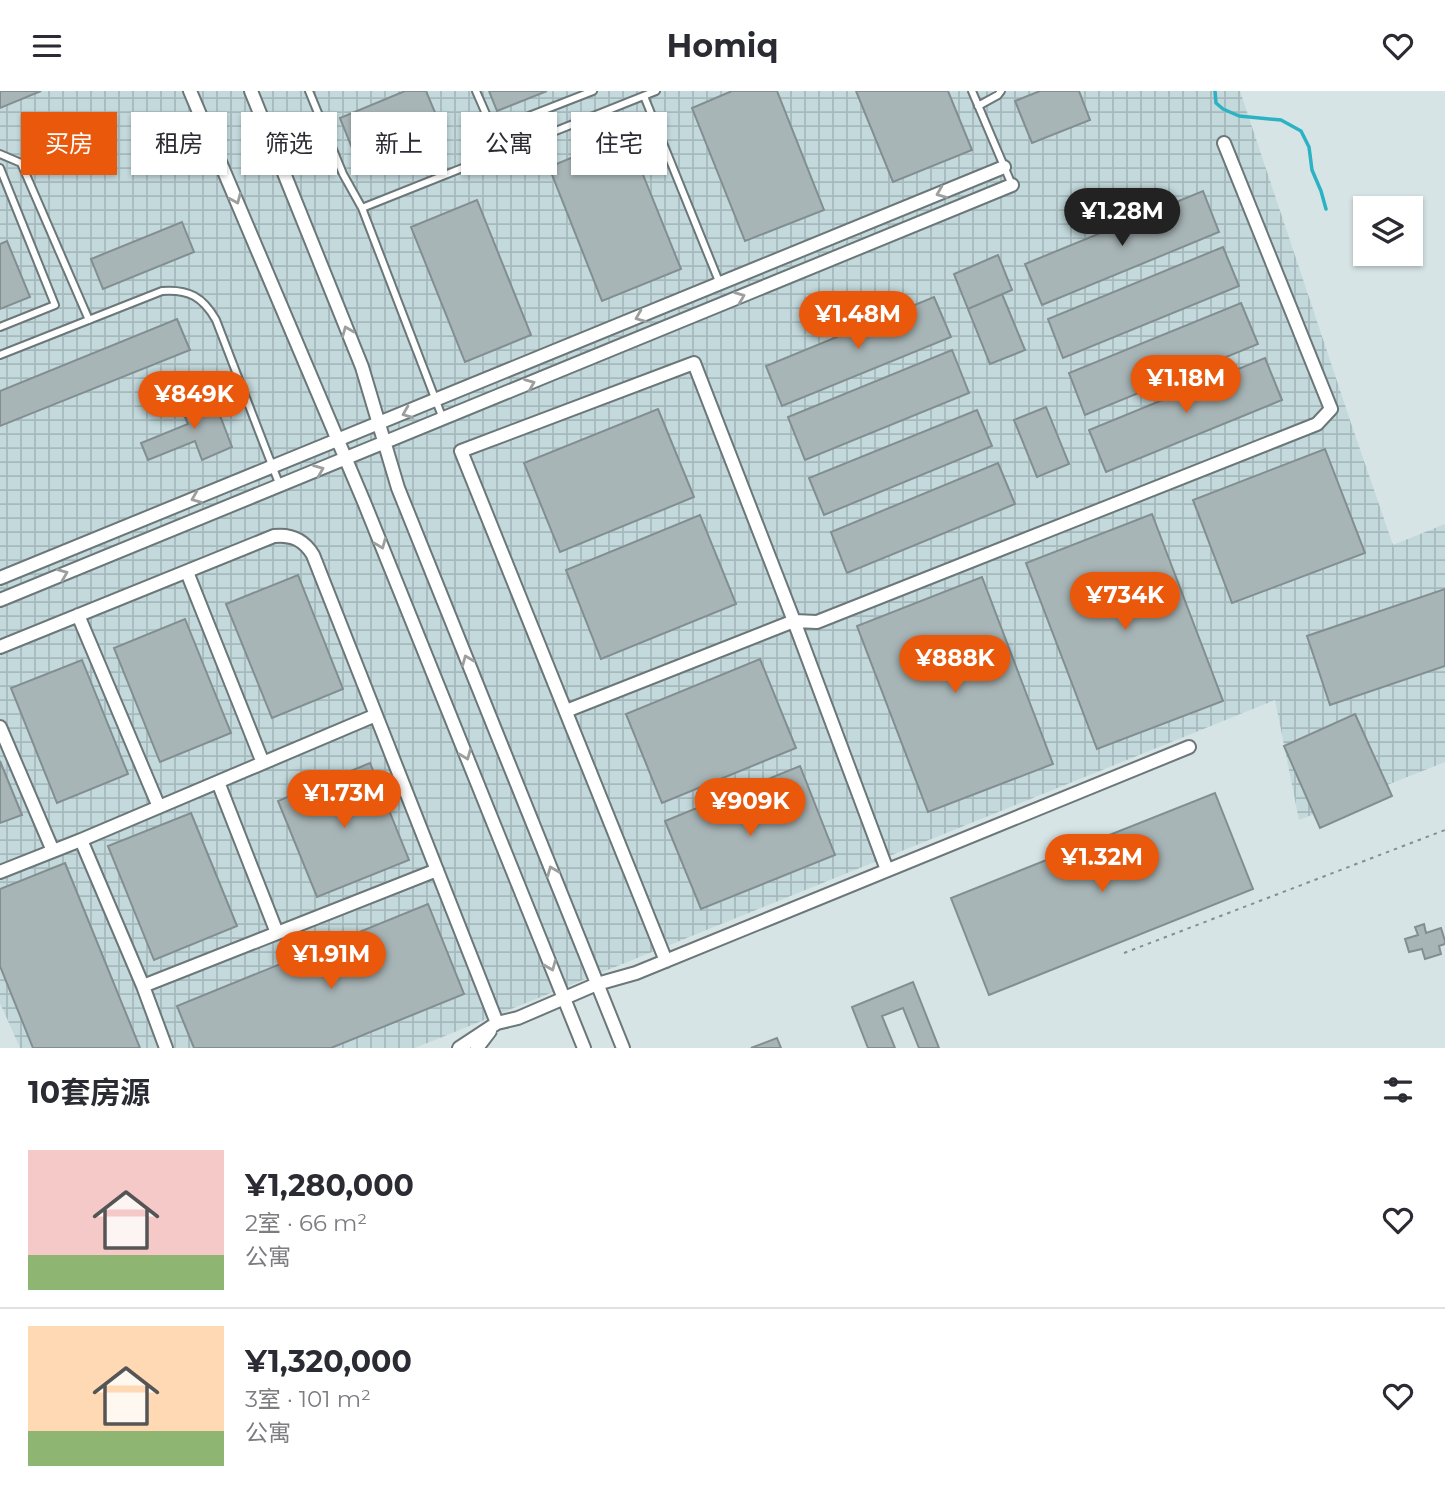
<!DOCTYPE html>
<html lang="zh">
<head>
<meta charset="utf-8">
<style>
  body { margin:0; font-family:Montserrat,"Noto Sans SC",sans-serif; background:#f2f2f3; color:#2b2b33; height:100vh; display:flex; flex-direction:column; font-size:26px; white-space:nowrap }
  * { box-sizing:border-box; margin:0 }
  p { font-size:23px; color:#7c7c81 }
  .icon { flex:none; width:38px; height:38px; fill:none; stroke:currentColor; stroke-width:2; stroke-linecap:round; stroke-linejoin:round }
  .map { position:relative; height:957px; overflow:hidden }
  .panel { display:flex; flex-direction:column; background:#fff; flex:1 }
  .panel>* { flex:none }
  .guide { position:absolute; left:21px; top:21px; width:700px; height:63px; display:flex; gap:14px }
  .buttons { position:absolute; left:1353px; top:105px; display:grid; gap:14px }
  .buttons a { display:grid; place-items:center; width:70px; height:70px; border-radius:0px; background:#fff; box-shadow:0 2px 5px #0004; font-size:35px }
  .price { position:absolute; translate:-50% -60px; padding:0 16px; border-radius:24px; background:#ea580c; color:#fff; font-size:23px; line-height:46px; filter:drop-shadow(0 2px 4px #0008) }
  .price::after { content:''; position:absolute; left:50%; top:42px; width:21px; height:16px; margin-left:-10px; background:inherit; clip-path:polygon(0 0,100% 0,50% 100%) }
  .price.on { background:#222; color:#fff }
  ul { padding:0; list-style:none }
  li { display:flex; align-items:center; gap:21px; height:175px; padding:0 28px }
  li+li { border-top:2px solid #e1e1e2 }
  li span { display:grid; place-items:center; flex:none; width:196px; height:140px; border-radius:0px; color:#555 }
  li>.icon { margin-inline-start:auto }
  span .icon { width:84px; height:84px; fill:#fffc; stroke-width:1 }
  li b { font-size:30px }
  h2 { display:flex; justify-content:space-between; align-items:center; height:84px; padding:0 28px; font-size:30px }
  .chip { padding:0 24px; border-radius:0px; background:#fff; box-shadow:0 2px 5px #0004; font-size:24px; line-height:63px }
  .chip.on { background:#ea580c; color:#fff }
  header { display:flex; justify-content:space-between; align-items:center; height:91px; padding:0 28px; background:#fff; font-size:32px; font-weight:700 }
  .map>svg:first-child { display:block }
  .industrial { fill:url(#industrial-grid) }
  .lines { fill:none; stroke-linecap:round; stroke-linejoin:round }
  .stream { stroke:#2cb3c3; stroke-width:3.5 }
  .building { fill:#a8b5b6; stroke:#828e90; stroke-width:2 }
  .lane-casing { stroke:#6b7778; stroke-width:10 }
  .street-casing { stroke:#6b7778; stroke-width:16 }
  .path { stroke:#858f90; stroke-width:2; stroke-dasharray:3.5 5; stroke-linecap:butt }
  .lane { stroke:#fff; stroke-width:6 }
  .street { stroke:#fff; stroke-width:12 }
  .oneway { stroke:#9d9f9f }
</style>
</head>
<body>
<header><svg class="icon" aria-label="menu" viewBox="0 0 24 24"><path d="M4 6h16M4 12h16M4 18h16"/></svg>Homiq<svg class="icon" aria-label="heart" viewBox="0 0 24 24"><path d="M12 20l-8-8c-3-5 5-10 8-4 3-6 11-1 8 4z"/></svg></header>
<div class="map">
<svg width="1445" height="957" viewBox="0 0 1445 957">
  <defs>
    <pattern id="industrial-grid" width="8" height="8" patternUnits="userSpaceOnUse" patternTransform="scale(1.75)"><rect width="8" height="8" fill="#c3d9dc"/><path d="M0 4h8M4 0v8" fill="none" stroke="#a6b9bc"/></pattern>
  </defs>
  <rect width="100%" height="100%" fill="#d7e4e5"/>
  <path class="industrial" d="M0 0H1240L1352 335 1393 454 1445 433V671L1299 729 1275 609 415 957H20L0 912Z"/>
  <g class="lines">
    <path class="stream" d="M1215 0 1216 12 1223 18 1239 25 1281 29 1301 40 1309 56 1312 79 1321 100 1326 118"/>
  </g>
  <path class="building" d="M0 0H41L0 17Z
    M405 0H426L444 43 360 77 340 27Z
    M489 0H547L497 20Z
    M732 0H777L824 119 745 150 692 17Z
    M856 0H948L972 59 893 91Z
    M1040 0H1079L1090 29 1032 52 1015 10Z
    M627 44 681 178 602 210 549 76Z
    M1203 100 1219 141 1042 214 1025 173Z
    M477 109 531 244 465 271 411 136Z
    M182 131 194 161 103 198 91 168Z
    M7 150 30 206 0 218V153Z
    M1223 156 1239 195 1063 267 1048 228Z
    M998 164 1012 199 968 218 954 183Z
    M1002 203 1025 259 990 273 968 218Z
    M934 206 951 246 782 315 766 275Z
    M1241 212 1258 253 1085 324 1069 282Z
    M177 228 190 259 0 335V300Z
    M952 259 969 302 805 369 788 326Z
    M1265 267 1282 309 1106 381 1089 339Z
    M211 301 232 356 202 369 195 350 148 369 141 352 188 333 180 314Z
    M1046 316 1069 373 1037 386 1014 329Z
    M658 318 694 406 560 461 524 372Z
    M977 319 992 355 824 424 809 387Z
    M1325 358 1365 462 1232 512 1193 409Z
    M998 372 1015 413 847 482 831 441Z
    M1152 423 1223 610 1097 658 1026 472Z
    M700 424 736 513 601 568 566 479Z
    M298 484 343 598 272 627 226 513Z
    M982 486 1053 673 928 721 857 535Z
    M1445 498V575L1330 614 1307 545Z
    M185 528 231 642 160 671 114 557Z
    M760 568 796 657 662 712 626 623Z
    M82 569 128 683 57 712 11 597Z
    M1355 623 1392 705 1320 737 1284 655Z
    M0 670 22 724 0 732Z
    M370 672 409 769 317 806 278 710Z
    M800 675 835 764 701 818 665 730Z
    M1215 702 1253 798 989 904 951 807Z
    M191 722 237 835 154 869 108 755Z
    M65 772 140 957H33L0 875V798Z
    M428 813 464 903 331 957H194L177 915Z
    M1424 833 1426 842 1441 837 1445 850V853L1439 855 1441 863 1425 868 1422 858 1409 861 1405 848 1418 844 1415 836Z
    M913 891 939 957H919L903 917 882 925 895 957H868L852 916Z
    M777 947 781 957H751Z"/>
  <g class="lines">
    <g class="lane-casing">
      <path id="lane" d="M309 0 343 83 362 117 443 328
        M476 0 493 39 593 0
        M972 0 1012 94
        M644 5 720 193
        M978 15 998 4 1001 0
        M0 63 21 72 89 229
        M0 77 55 214 0 236
        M362 117 656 0
        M0 264 162 200C189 198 203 206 216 229L280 395"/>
    </g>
    <g class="street-casing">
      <path id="street" d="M190 0 364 411 584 957
        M251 0 362 276 398 397 623 957
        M187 481 263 672
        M0 487 1004 76
        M0 509 1012 94
        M78 524 159 716
        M0 556 274 445C292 443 304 449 313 464L497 932
        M566 620 794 530 817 531 1317 333 1331 318 1224 52
        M0 636 53 760
        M218 691 277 842
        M81 749 143 895 166 957
        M0 781 81 749 376 624
        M666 870 461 360 694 272 794 530 887 779
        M143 895 437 779
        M459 957 497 932 518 927 597 893 636 882 1189 656
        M477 957 490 940"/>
    </g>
    <path class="path" d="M1124 862 1445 739"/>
    <use href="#lane" class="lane"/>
    <use href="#street" class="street"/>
  </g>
  <defs><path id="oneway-chevron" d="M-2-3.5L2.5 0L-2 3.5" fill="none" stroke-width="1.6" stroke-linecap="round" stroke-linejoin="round" transform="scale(1.75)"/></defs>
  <g class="oneway">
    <use href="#oneway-chevron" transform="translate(941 102) rotate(158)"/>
    <use href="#oneway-chevron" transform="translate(236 108) rotate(67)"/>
    <use href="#oneway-chevron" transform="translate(740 206) rotate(-22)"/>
    <use href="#oneway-chevron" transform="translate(640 226) rotate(158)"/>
    <use href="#oneway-chevron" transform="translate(347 240) rotate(-112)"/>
    <use href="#oneway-chevron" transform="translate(530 293) rotate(-22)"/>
    <use href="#oneway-chevron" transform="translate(407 322) rotate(158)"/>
    <use href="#oneway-chevron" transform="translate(319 379) rotate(-22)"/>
    <use href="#oneway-chevron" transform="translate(196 407) rotate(158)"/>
    <use href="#oneway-chevron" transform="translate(381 453) rotate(68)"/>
    <use href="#oneway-chevron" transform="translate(63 483) rotate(-22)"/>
    <use href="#oneway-chevron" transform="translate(467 569) rotate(-112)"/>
    <use href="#oneway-chevron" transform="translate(466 664) rotate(68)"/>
    <use href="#oneway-chevron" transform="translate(552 780) rotate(-112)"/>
    <use href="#oneway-chevron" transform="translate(551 875) rotate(68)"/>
  </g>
</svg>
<div class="buttons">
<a><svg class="icon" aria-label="layers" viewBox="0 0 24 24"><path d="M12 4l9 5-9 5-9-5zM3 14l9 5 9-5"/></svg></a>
</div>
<b class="price on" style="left:1122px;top:157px">¥1.28M</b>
<b class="price" style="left:858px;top:260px">¥1.48M</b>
<b class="price" style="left:1186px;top:324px">¥1.18M</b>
<b class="price" style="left:194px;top:340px">¥849K</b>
<b class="price" style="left:1125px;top:541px">¥734K</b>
<b class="price" style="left:955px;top:604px">¥888K</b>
<b class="price" style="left:344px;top:739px">¥1.73M</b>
<b class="price" style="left:750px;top:747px">¥909K</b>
<b class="price" style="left:1102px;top:803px">¥1.32M</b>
<b class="price" style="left:331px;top:900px">¥1.91M</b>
<div class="guide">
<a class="chip on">买房</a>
<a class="chip">租房</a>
<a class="chip">筛选</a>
<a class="chip">新上</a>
<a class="chip">公寓</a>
<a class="chip">住宅</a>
</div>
</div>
<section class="panel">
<h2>10套房源<svg class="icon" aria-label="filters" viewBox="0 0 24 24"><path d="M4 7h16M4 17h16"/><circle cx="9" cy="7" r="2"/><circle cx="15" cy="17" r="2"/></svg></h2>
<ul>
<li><span style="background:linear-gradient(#f6c9c9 75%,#8fb573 0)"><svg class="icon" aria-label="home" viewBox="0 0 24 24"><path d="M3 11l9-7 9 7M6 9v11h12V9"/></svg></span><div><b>¥1,280,000</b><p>2室 · 66 m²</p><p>公寓</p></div><svg class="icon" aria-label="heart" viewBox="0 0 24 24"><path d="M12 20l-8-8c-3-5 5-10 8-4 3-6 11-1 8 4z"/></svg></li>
<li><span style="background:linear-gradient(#ffd9b3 75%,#8fb573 0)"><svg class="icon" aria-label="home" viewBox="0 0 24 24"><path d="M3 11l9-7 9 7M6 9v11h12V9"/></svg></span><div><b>¥1,320,000</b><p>3室 · 101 m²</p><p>公寓</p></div><svg class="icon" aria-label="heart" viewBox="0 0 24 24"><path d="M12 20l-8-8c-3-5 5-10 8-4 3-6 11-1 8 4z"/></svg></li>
</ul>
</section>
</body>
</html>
